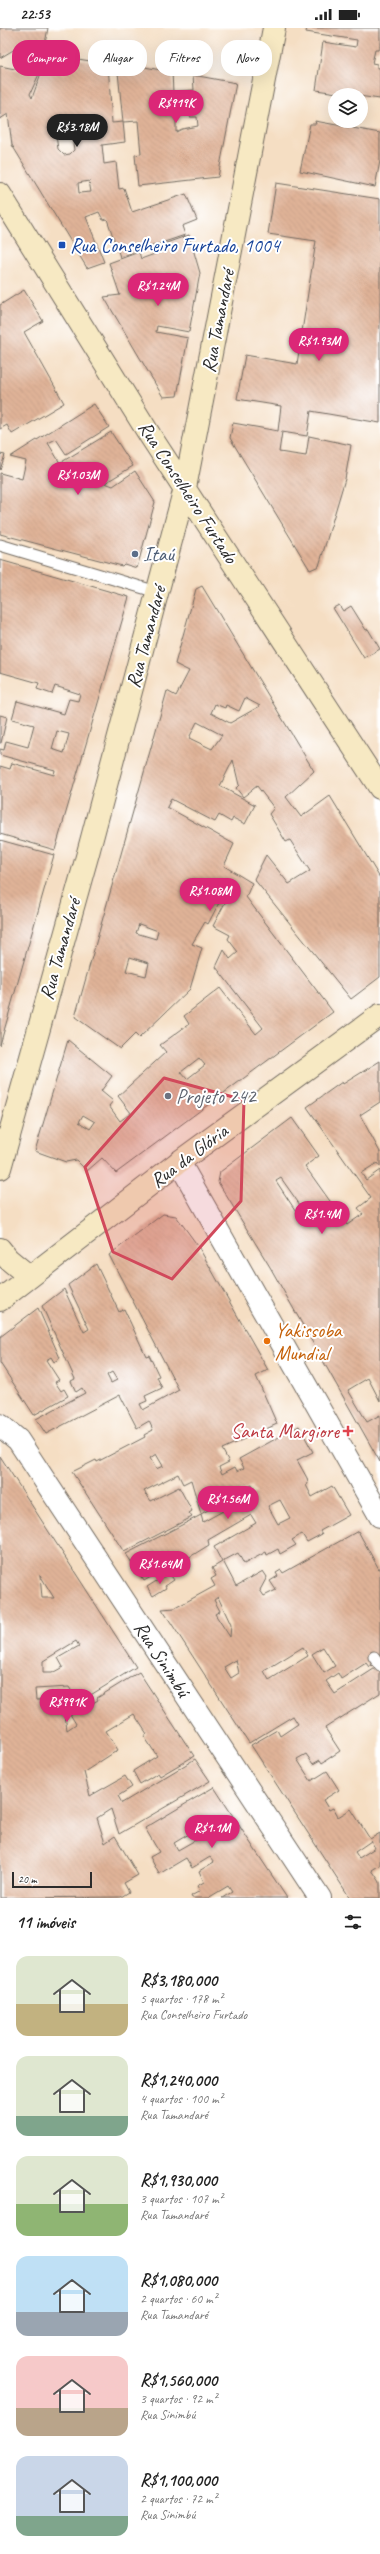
<!DOCTYPE html>
<html lang="pt">
<head>
<meta charset="utf-8">
<style>
  body { margin:0; font-family:Caveat,sans-serif; background:#f6f6f6; color:#222; height:100vh; display:flex; flex-direction:column; font-size:15px; white-space:nowrap }
  * { box-sizing:border-box; margin:0 }
  p { font-size:13px; color:#767676 }
  .icon { flex:none; width:22px; height:22px; fill:none; stroke:currentColor; stroke-width:2; stroke-linecap:round; stroke-linejoin:round }
  .map { position:relative; height:1870px; overflow:hidden }
  .sheet { display:flex; flex-direction:column; background:#fff; flex:1 }
  .sheet>* { flex:none }
  .top-card { position:absolute; left:12px; top:12px; width:356px; height:36px; display:flex; gap:8px }
  .tools { position:absolute; left:328px; top:60px; display:grid; gap:8px }
  .tools a { display:grid; place-items:center; width:40px; height:40px; border-radius:50%; background:#fff; box-shadow:0 4px 16px #0002; font-size:20px }
  .scale { position:absolute; left:12px; bottom:10px; width:80px; box-sizing:border-box; padding-left:4px; border:2px solid #2b2b2b; border-top:0; font-size:11px; line-height:14px; white-space:nowrap; color:#2b2b2b; -webkit-text-stroke:3px #fff; paint-order:stroke }
  .price { position:absolute; translate:-50% -34px; padding:0 9px; border-radius:14px; background:#db2777; color:#fff; font-size:13px; line-height:26px; filter:drop-shadow(0 1px 2px #0008) }
  .price::after { content:''; position:absolute; left:50%; top:24px; width:12px; height:9px; margin-left:-6px; background:inherit; clip-path:polygon(0 0,100% 0,50% 100%) }
  .price.selected { background:#222; color:#fff }
  ul { padding:0; list-style:none }
  li { display:flex; align-items:center; gap:12px; height:100px; padding:0 16px }
  li span { display:grid; place-items:center; flex:none; width:112px; height:80px; border-radius:12px; color:#555 }
  li>.icon { margin-inline-start:auto }
  span .icon { width:48px; height:48px; fill:#fffc; stroke-width:1 }
  li b { font-size:17px }
  h2 { display:flex; justify-content:space-between; align-items:center; height:48px; padding:0 16px; font-size:17px }
  .chip { padding:0 14px; border-radius:16px; background:#fff; box-shadow:0 4px 16px #0002; font-size:14px; line-height:36px }
  .chip.selected { background:#db2777; color:#fff }
  .status { display:flex; justify-content:space-between; align-items:center; height:28px; padding:0 20px; background:#fff; direction:ltr }
  .status svg { height:11px; fill:currentColor }
  .map>svg:first-child { display:block }
  .building { fill:url(#building-back-hatch); fill-rule:evenodd }
  .lines { fill:none; stroke-linecap:round; stroke-linejoin:round }
  .lane-casing { stroke:#726a60; stroke-width:13 }
  .street-casing { stroke:#726a60; stroke-width:24 }
  .secondary-casing { stroke:#726a60; stroke-width:24 }
  .lane { stroke:#fff; stroke-width:11 }
  .street { stroke:#fff; stroke-width:22 }
  .secondary { stroke:#f7e9c3; stroke-width:22 }
  .marked { fill:#d1495b; fill-opacity:0.2; stroke:#d1495b; stroke-width:3; stroke-linejoin:round }
  .transit-dot { fill:#1a4fb4; stroke:#fff; stroke-width:1.5 }
  .service-dot { fill:#5c6f8a; stroke:#fff; stroke-width:1.5 }
  .worship-dot { fill:#6b7280; stroke:#fff; stroke-width:1.5 }
  .food-dot { fill:#e8710a; stroke:#fff; stroke-width:1.5 }
  .health-dot { fill:#e0444e; stroke:#fff; stroke-width:1.5 }
  .labels { text-anchor:middle; dominant-baseline:central; stroke-width:4; stroke-linejoin:round; paint-order:stroke }
  .transit-label { font-size:20px; fill:#164399; stroke:#fff; text-anchor:start }
  .street-label { font-size:20px; fill:#2b2b2b; stroke:#fff }
  .service-label { font-size:20px; fill:#4e5e75; stroke:#fff; text-anchor:start }
  .worship-label { font-size:20px; fill:#5b616d; stroke:#fff; text-anchor:start }
  .food-label { font-size:20px; fill:#c56008; stroke:#fff; text-anchor:start }
  .health-label { font-size:20px; fill:#be3a42; stroke:#fff; text-anchor:end }
</style>
</head>
<body>
<div class="status"><b>22:53</b><svg viewBox="0 0 49 12"><path d="M0 12V9h3v3zM5 12V6h3v6zM10 12V3h3v9zM15 12V0h3v12zM26 1h20v11H26zM47 4h2v5h-2z"/></svg></div>
<div class="map">
<svg width="380" height="1870" viewBox="0 0 380 1870">
  <defs>
    <pattern id="building-back-hatch" width="6" height="6" patternUnits="userSpaceOnUse"><rect width="6" height="6" fill="#e0b398"/><path d="M-1 5l2 2M0 0l6 6M5-1l2 2" fill="none" stroke="#c09a83"/></pattern>
  </defs>
  <rect width="100%" height="100%" fill="#fff"/>
  <filter id="ink" filterUnits="userSpaceOnUse"><feTurbulence type="fractalNoise" baseFrequency=".025" numOctaves="2"/><feDisplacementMap in="SourceGraphic" scale="8" xChannelSelector="R" yChannelSelector="G"/><feConvolveMatrix kernelMatrix="1 2 1 2 8 2 1 2 1" color-interpolation-filters="sRGB"/></filter>
  <filter id="wash" filterUnits="userSpaceOnUse"><feTurbulence type="fractalNoise" baseFrequency=".012" numOctaves="4" result="noise"/><feDisplacementMap in="SourceGraphic" scale="16" xChannelSelector="R" yChannelSelector="G"/><feGaussianBlur stdDeviation="0.9" result="paint"/><feColorMatrix in="noise" values="0 0 0 0 0 0 0 0 0 0 0 0 0 0 0 0 0 1.4 0 .05"/><feComposite in="paint" operator="in"/></filter>
  <g filter="url(#wash)">
    <rect width="100%" height="100%" fill="#f5dec3"/>
    <g id="blocks">
      <path class="building" d="M0 0H48L39 46 30 66 32 70 48 26 108 36 112 95 123 94 125 114 102 117 104 136 116 134 119 161 124 160 132 184 186 166 197 192 182 198 185 207 120 229 107 191 103 192 99 184 86 189 104 234 87 240 12 117 8 86 0 91V38L20 42 25 15 0 30ZM71 100 74 122 70 126 64 127 58 121 55 101ZM89 153 91 164 79 165 78 155Z
        M307 0H380V18L378 22H375L372 35 377 36V40H380V71L316 62 323 14 356 19 357 12 306 4Z
        M117 34 172 44 173 64 194 62 193 47 236 55 218 149 138 158 135 127 141 126 138 93 123 94ZM189 75 190 89H197L198 98 182 101 176 104V77Z
        M315 93 380 105V133L375 159 300 143 310 96H316Z
        M276 155 380 171V395L311 383 307 408 282 404 279 424 306 428 309 408 351 417 345 451 319 538 310 542 230 410 233 395 278 403 281 378 237 371 245 327 297 336 316 213 268 206Z
        M189 207 200 245 189 304 157 298 156 304 188 310 177 368 163 369 104 269 120 267 109 235 139 224 141 231 160 224 158 218ZM167 245 171 255 153 261 150 251Z
        M24 262 43 293 24 304 64 375 12 406 7 397 0 401V277Z
        M94 376 109 399 66 426 56 411 48 415 60 435 111 404 133 438 105 455 113 458 135 443 155 474 137 540 124 536 122 538 0 506V445L22 451 26 433 10 429Z
        M0 426 5 427 0 442Z
        M0 532 129 569 55 822 0 806V738L10 741 12 735 54 747 55 742 0 727V721L4 722 6 713 28 719 34 697 12 691 17 673 64 686 69 671 78 673 80 666 55 658 52 666 37 661 39 655 0 644ZM57 703 69 706 64 725 52 721Z
        M202 558 314 743 286 769 301 789 330 768 380 850V949L351 971 254 851 266 827 289 856 310 843 290 812 286 814 269 786 274 780 257 758 243 769 236 760 239 757 233 732 220 758 255 777 245 796 233 790 231 794 219 787 215 794 171 771 167 779 234 816 224 838 252 855 246 869 333 984 116 1145 102 1130 87 1143 76 1132 66 1134 35 1123 68 1012 112 1048 101 1063 113 1073 109 1078 120 1093 131 1085 118 1068 166 1024 160 1017 189 996 184 988 220 960 256 1006 263 1000 216 939 224 922 230 931 238 924 228 911 230 907 213 898 227 871 222 869 208 896 205 894 192 916 202 920 190 961 139 1010 135 1006 120 1021 75 989 167 663 176 668 189 643 175 636 196 561ZM245 670 260 678 230 695 211 685 215 676 225 680 226 677 239 683ZM197 694 222 707 212 721 189 710ZM139 896 158 903 156 911 136 905ZM130 929 149 935 146 948 126 943ZM199 1030 205 1037 187 1051 181 1044ZM83 1087 95 1094 90 1101 79 1094Z
        M339 577 343 583 351 578 366 602 368 601 380 621 364 630 333 580Z
        M0 687 7 689 1 715H0Z
        M0 812 54 827 0 1017Z
        M380 1033V1074L360 1087 380 1124V1139L377 1135 361 1145 366 1152 380 1142V1373L368 1350 348 1362 367 1394 380 1387V1434L270 1239 218 1154 220 1144 292 1090 319 1128 305 1138 347 1197 363 1186 358 1180 371 1170 307 1079 342 1054 343 1056ZM281 1150 307 1187 301 1191 276 1153Z
        M163 1186 176 1188 198 1218 268 1342 256 1348 277 1396 222 1421 229 1434 219 1439 222 1446 235 1439 237 1443 244 1440 239 1431 299 1398 313 1424 297 1432 307 1450 308 1456 306 1457 312 1469 332 1458 349 1487 320 1503 322 1506 307 1514 302 1506 292 1512 296 1517 280 1526 278 1521 267 1527 266 1524 244 1536 238 1525 223 1533 236 1558 263 1543 267 1549 260 1562 264 1568 276 1562 270 1553 278 1548 276 1545 281 1542 283 1545 358 1503 380 1543V1632L369 1639 366 1635 341 1651 338 1645 326 1653 335 1666 380 1637V1665L325 1700 340 1723 322 1735 320 1732 313 1736 306 1726 297 1731 311 1753 327 1743 339 1762 323 1772 329 1782 333 1780 338 1789 351 1781 370 1811 380 1805V1837L372 1842 380 1854V1870H350L251 1717 277 1702 280 1708 298 1696 293 1688 249 1715 162 1581 175 1580 215 1558 211 1551 216 1548 212 1540 222 1534 214 1519 256 1495 251 1487 208 1512 209 1517 188 1530 189 1533 173 1543 170 1538 144 1553 126 1526 201 1487 203 1494 256 1465 252 1457 201 1486 191 1452 183 1456 178 1446 144 1463 151 1473 179 1459 192 1483 189 1485 192 1489 124 1524 72 1444 96 1432 97 1434 145 1409 144 1407 153 1402 149 1393 137 1400 120 1367 46 1406 36 1391 85 1365 82 1360 76 1364 71 1353 75 1351 42 1278 64 1261 84 1304 89 1301 68 1257 96 1236 119 1284 124 1281 146 1328 149 1327 159 1348 157 1349 162 1360 145 1368 147 1373 140 1376 143 1382 179 1362 109 1227ZM112 1344 117 1352 111 1355 107 1347ZM156 1426 163 1438 156 1441 150 1430ZM280 1472 290 1490 278 1496 268 1478ZM218 1569 231 1597 230 1609 215 1586 220 1583 214 1572ZM303 1619 308 1628 269 1652 264 1643ZM323 1619 335 1638 324 1645 312 1626ZM236 1632 239 1645 231 1650 224 1639ZM371 1813 375 1820 359 1830 355 1824Z
        M38 1280 60 1330 54 1334 51 1329 46 1332 59 1352 55 1354 61 1363 64 1361 68 1368 34 1387 0 1335V1309Z
        M0 1428 136 1639 76 1676V1679L88 1672 91 1676 98 1672 97 1670 139 1644 194 1728 160 1748 158 1745 140 1756 133 1743 157 1728 144 1708 147 1706 134 1686 106 1703 118 1722 84 1744 90 1768 125 1748 132 1759 118 1768 122 1775 195 1731 210 1753 119 1806 111 1781 97 1790 105 1815 115 1808 138 1847 124 1855 129 1864 121 1869 0 1870ZM40 1547 54 1570H42ZM76 1613 79 1618 58 1630 63 1639 52 1645H43V1633ZM69 1659 76 1670 36 1672 35 1661ZM70 1686 76 1696 67 1702 65 1687Z
        M169 1545 174 1552 165 1558 166 1560 153 1568 147 1559Z
        M214 1759 259 1828 287 1870H222L232 1864 228 1858 208 1870H192L191 1868 200 1863 197 1858 204 1854 199 1843 214 1834 210 1829 192 1840 186 1830 159 1846 150 1829 159 1824 145 1800ZM194 1803 199 1810 178 1822 174 1815Z"/>
    </g>
  </g>
  <g filter="url(#ink)">
    <use href="#blocks" fill-opacity="0" stroke="#726a60" stroke-width="1"/>
    <g class="lines">
      <g class="lane-casing">
        <path id="lane" d="M0 517 157 564
          M374 1629 380 1638"/>
      </g>
      <g class="street-casing">
        <path id="street" d="M179 1134 380 1488
          M0 1397 18 1412 320 1870"/>
      </g>
      <g class="secondary-casing">
        <path id="secondary" d="M0 166 151 409 380 760
          M0 1140 88 825 185 460 274 0
          M0 1221 8 1231 30 1249
          M0 1272 179 1134 380 987"/>
      </g>
      <use href="#lane" class="lane"/>
      <use href="#street" class="street"/>
      <use href="#secondary" class="secondary"/>
    </g>
  </g>
  <path class="marked" d="M164 1050 244 1072 241 1173 172 1251 113 1224 85 1139Z"/>
  <rect class="transit-dot" x="58" y="213" width="8" height="8" rx="2"/>
  <circle class="service-dot" cx="135" cy="526" r="4"/>
  <circle class="worship-dot" cx="168" cy="1068" r="4"/>
  <circle class="food-dot" cx="267" cy="1313" r="4"/>
  <path class="health-dot" d="M346 1397h4v4h4v4h-4v4h-4v-4h-4v-4h4z"/>
  <g class="labels">
    <g class="transit-label">
      <text x="70" y="217">Rua Conselheiro Furtado, 1004</text>
    </g>
    <g class="street-label">
      <text transform="translate(218 293) rotate(-79)">Rua Tamandaré</text>
      <text transform="translate(188 464) rotate(57)">Rua Conselheiro Furtado</text>
      <text transform="translate(146 609) rotate(-75)">Rua Tamandaré</text>
      <text transform="translate(60 921) rotate(-74)">Rua Tamandaré</text>
      <text transform="translate(189 1128) rotate(-37)">Rua da Glória</text>
      <text transform="translate(162 1631) rotate(57)">Rua Sinimbú</text>
    </g>
    <g class="service-label">
      <text x="143" y="526">Itaú</text>
    </g>
    <g class="worship-label">
      <text x="176" y="1068">Projeto 242</text>
    </g>
    <g class="food-label">
      <text x="275" y="1302">Yakissoba<tspan x="275" dy="23">Mundial</tspan></text>
    </g>
    <g class="health-label">
      <text x="339" y="1403">Santa Margiore</text>
    </g>
  </g>
</svg>
<div class="tools">
<a><svg class="icon" aria-label="layers" viewBox="0 0 24 24"><path d="M12 4l9 5-9 5-9-5zM3 14l9 5 9-5"/></svg></a>
</div>
<div class="scale">20 m</div>
<b class="price" style="left:176px;top:96px">R$919K</b>
<b class="price selected" style="left:77px;top:120px">R$3.18M</b>
<b class="price" style="left:158px;top:279px">R$1.24M</b>
<b class="price" style="left:319px;top:334px">R$1.93M</b>
<b class="price" style="left:78px;top:468px">R$1.03M</b>
<b class="price" style="left:210px;top:884px">R$1.08M</b>
<b class="price" style="left:322px;top:1207px">R$1.4M</b>
<b class="price" style="left:228px;top:1492px">R$1.56M</b>
<b class="price" style="left:160px;top:1557px">R$1.64M</b>
<b class="price" style="left:67px;top:1695px">R$991K</b>
<b class="price" style="left:212px;top:1821px">R$1.1M</b>
<div class="top-card">
<a class="chip selected">Comprar</a>
<a class="chip">Alugar</a>
<a class="chip">Filtros</a>
<a class="chip">Novo</a>
</div>
</div>
<section class="sheet">
<h2>11 imóveis<svg class="icon" aria-label="filters" viewBox="0 0 24 24"><path d="M4 7h16M4 17h16"/><circle cx="9" cy="7" r="2"/><circle cx="15" cy="17" r="2"/></svg></h2>
<ul>
<li><span style="background:linear-gradient(#dfe7d0 60%,#c2b280 0)"><svg class="icon" aria-label="home" viewBox="0 0 24 24"><path d="M3 11l9-7 9 7M6 9v11h12V9"/></svg></span><div><b>R$3,180,000</b><p>5 quartos · 178 m²</p><p>Rua Conselheiro Furtado</p></div></li>
<li><span style="background:linear-gradient(#dfe7d0 75%,#7fa58c 0)"><svg class="icon" aria-label="home" viewBox="0 0 24 24"><path d="M3 11l9-7 9 7M6 9v11h12V9"/></svg></span><div><b>R$1,240,000</b><p>4 quartos · 100 m²</p><p>Rua Tamandaré</p></div></li>
<li><span style="background:linear-gradient(#dfe7d0 60%,#8fb573 0)"><svg class="icon" aria-label="home" viewBox="0 0 24 24"><path d="M3 11l9-7 9 7M6 9v11h12V9"/></svg></span><div><b>R$1,930,000</b><p>3 quartos · 107 m²</p><p>Rua Tamandaré</p></div></li>
<li><span style="background:linear-gradient(#bfe0f5 70%,#9aa5b1 0)"><svg class="icon" aria-label="home" viewBox="0 0 24 24"><path d="M3 11l9-7 9 7M6 9v11h12V9"/></svg></span><div><b>R$1,080,000</b><p>2 quartos · 60 m²</p><p>Rua Tamandaré</p></div></li>
<li><span style="background:linear-gradient(#f6c9c9 65%,#b9a48a 0)"><svg class="icon" aria-label="home" viewBox="0 0 24 24"><path d="M3 11l9-7 9 7M6 9v11h12V9"/></svg></span><div><b>R$1,560,000</b><p>3 quartos · 92 m²</p><p>Rua Sinimbú</p></div></li>
<li><span style="background:linear-gradient(#c9d6e8 75%,#7fa58c 0)"><svg class="icon" aria-label="home" viewBox="0 0 24 24"><path d="M3 11l9-7 9 7M6 9v11h12V9"/></svg></span><div><b>R$1,100,000</b><p>2 quartos · 72 m²</p><p>Rua Sinimbú</p></div></li>
</ul>
</section>
</body>
</html>
